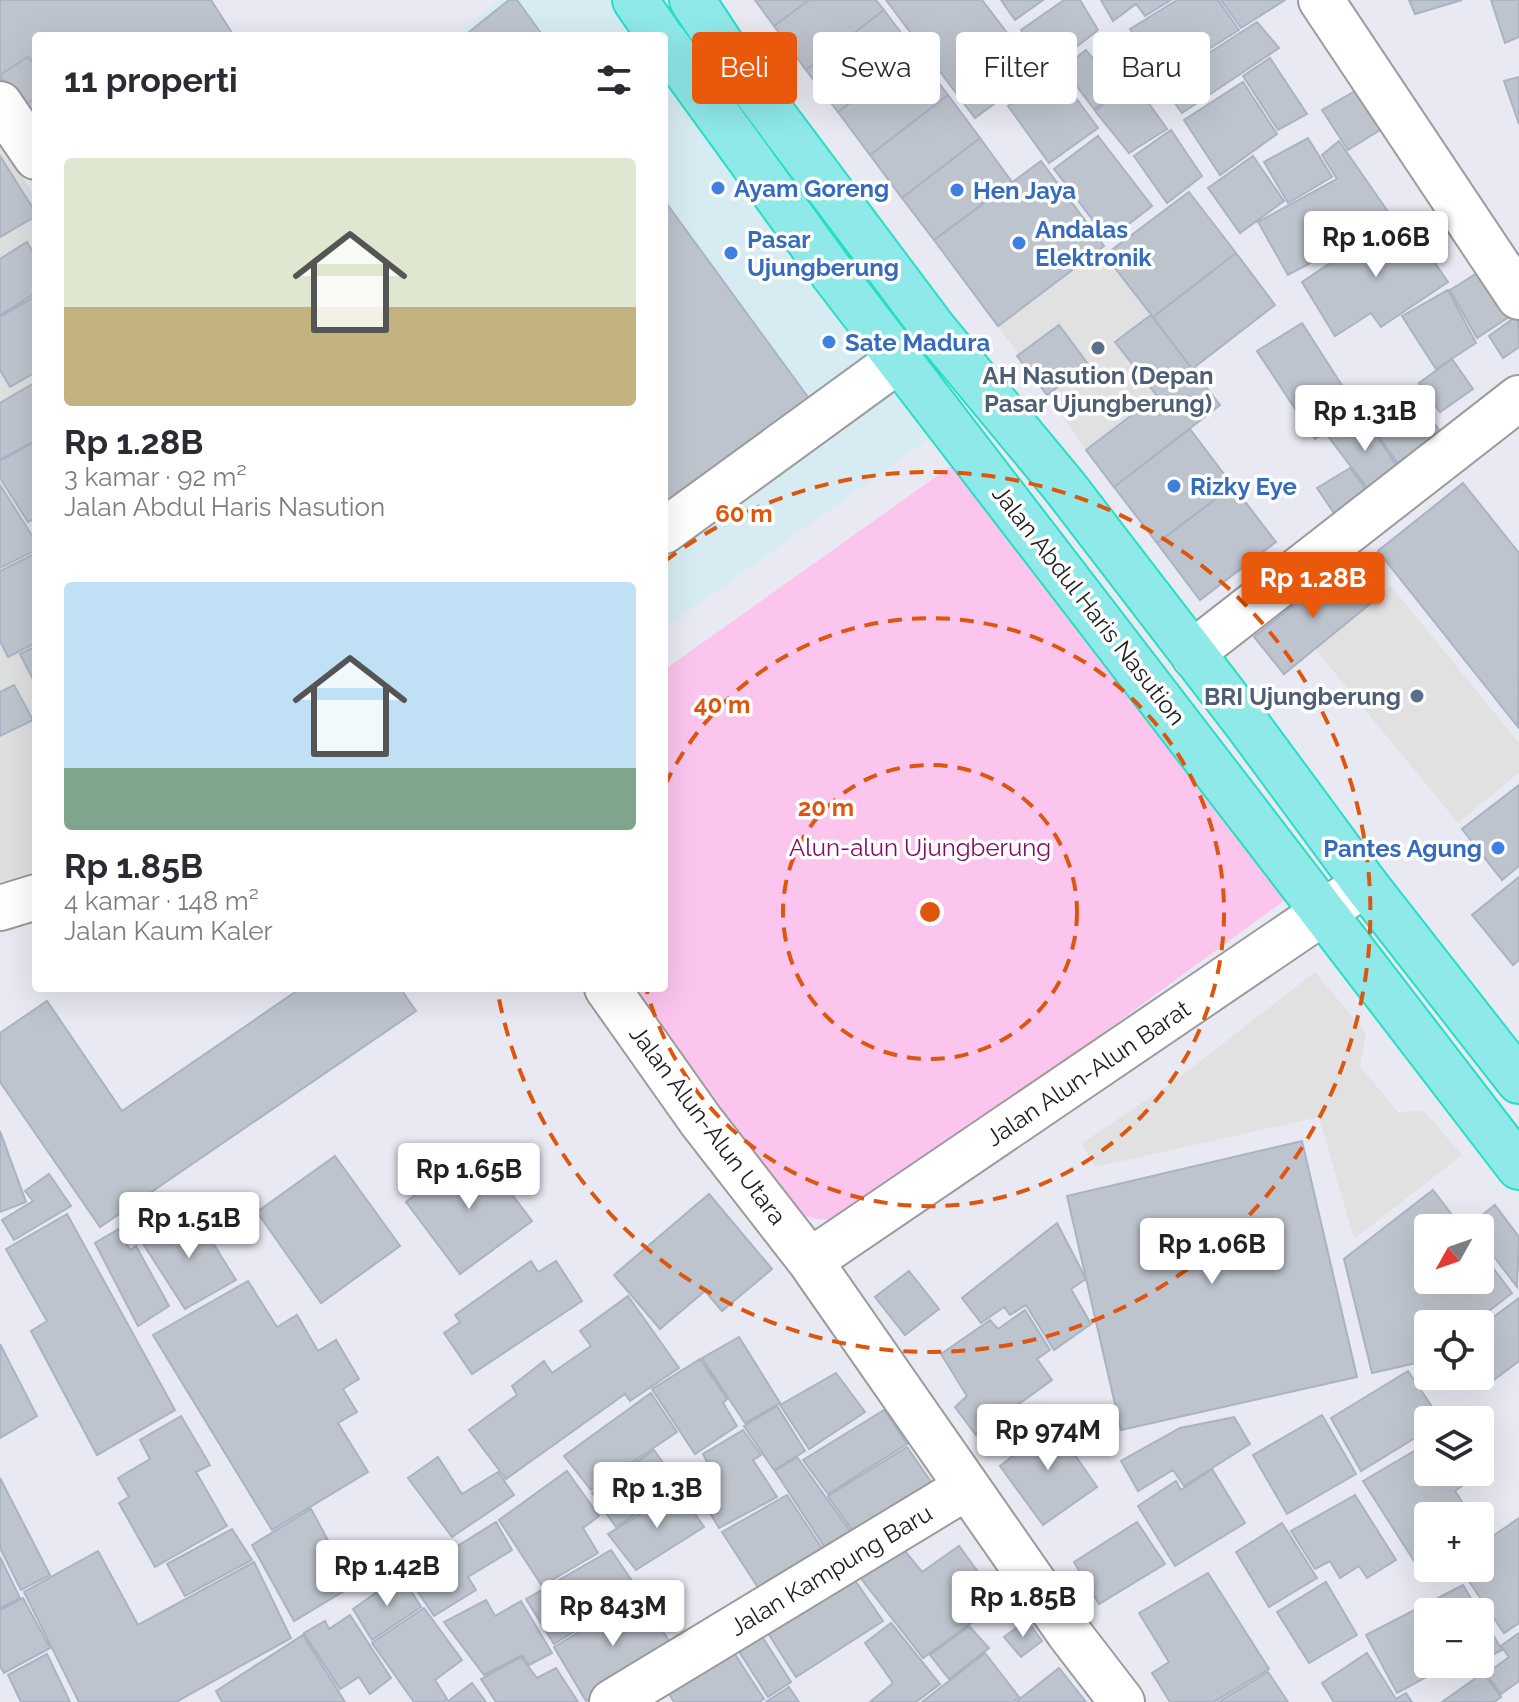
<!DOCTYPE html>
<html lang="id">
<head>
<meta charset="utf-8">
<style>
  body { margin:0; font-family:Raleway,sans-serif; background:#f7f7f7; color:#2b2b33; height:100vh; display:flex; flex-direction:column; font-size:30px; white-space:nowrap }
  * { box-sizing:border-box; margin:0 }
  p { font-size:26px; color:#7c7c81 }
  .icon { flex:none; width:44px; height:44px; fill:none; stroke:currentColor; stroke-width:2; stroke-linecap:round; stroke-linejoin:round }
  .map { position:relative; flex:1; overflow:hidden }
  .sheet { position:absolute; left:32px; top:32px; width:636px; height:960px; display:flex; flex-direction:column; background:#fff; border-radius:8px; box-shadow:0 8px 32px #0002 }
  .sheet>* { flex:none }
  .banner { position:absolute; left:692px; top:32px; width:706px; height:72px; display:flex; gap:16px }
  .needle { width:52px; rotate:230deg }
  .buttons { position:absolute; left:1414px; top:1214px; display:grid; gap:16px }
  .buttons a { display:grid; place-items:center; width:80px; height:80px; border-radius:8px; background:#fff; box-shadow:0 8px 32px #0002; font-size:40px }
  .price { position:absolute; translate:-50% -68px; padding:0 18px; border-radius:8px; background:#fff; color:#222; font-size:26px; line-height:52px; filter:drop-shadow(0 2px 4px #0008) }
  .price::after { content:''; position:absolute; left:50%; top:48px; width:24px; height:18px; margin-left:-12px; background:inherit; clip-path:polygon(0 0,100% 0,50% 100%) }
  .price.current { background:#ea580c; color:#fff }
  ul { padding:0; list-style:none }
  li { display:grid; align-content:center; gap:16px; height:424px; padding:0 32px }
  li span { display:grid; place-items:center; height:248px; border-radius:8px; color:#555 }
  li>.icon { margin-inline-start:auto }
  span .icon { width:144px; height:144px; fill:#fffc; stroke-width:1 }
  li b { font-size:34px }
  h2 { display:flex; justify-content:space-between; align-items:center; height:96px; padding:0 32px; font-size:34px }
  .tag { padding:0 28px; border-radius:8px; background:#fff; box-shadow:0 8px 32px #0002; font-size:28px; line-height:72px }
  .tag.current { background:#ea580c; color:#fff }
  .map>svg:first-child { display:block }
  .residential { fill:#dedfdf }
  .commercial { fill:#d7ecf2 }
  .park { fill:#fbc5ed }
  .parking { fill:#e1e1e1 }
  .building { fill:#bec4ce; stroke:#a9b3c4; stroke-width:2 }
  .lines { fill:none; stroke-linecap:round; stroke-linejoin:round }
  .minor-casing { stroke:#9b9b9b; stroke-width:48 }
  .highway-casing { stroke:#25dfc2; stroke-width:48 }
  .minor { stroke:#fff; stroke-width:44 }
  .highway { stroke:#8fe9e9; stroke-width:44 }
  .ring { fill:none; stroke:#de560d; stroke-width:4; stroke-dasharray:14 10 }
  .shop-dot { fill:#3f7fe0; stroke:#fff; stroke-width:3 }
  .service-dot { fill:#5c6f8a; stroke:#fff; stroke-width:3 }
  .labels { text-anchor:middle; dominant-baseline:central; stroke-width:7; stroke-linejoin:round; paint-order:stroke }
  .shop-label { font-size:24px; font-weight:bold; fill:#366cbe; stroke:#fff; text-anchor:start }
  .service-label { font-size:24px; font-weight:bold; fill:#4e5e75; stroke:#fff }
  .street-label { font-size:24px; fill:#212121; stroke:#fff }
  .park-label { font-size:24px; fill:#850a64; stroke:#fff }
  .centre { fill:#de560d; stroke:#fff; stroke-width:4 }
  .ring-label { font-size:24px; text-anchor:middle; font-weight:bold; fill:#de560d; stroke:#fff; stroke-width:7; stroke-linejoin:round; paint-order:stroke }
</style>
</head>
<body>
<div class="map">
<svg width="1519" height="1702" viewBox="0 0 1519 1702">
  <rect width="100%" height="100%" fill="#e8e9f2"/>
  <path class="residential" d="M0 144 36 198V871L0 882Z"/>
  <path class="commercial" d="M500 0H613L639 36H454Z
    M664 70 933 436 664 629Z"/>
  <path class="park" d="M951 466 1285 900 856 1213C830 1224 811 1220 786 1208L628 988H664V670Z"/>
  <path class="parking" d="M1100 250 1151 315 1116 342 1157 396 1086 450 1047 395 1088 363 1059 325 1019 355 998 326Z
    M1391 586 1519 743V773L1458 823 1315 649Z
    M1315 972 1366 1033 1360 1066 1398 1112 1424 1111 1462 1155 1354 1239 1319 1117 1095 1167 1082 1143 1176 1080Z"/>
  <path class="building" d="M0 0H211L234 36H36V137L0 86Z
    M509 0H517L543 36H464Z
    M755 0H809L774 26Z
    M809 0H876L884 10 806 70 774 26Z
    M886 0H982L1037 72 975 118Z
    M1001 0H1043L1015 20Z
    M1064 0H1080L1098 30 1047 70 1021 30Z
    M1101 0H1171L1145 16 1136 4 1113 21Z
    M1177 0H1218L1239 30 1163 78 1130 29Z
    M1221 0H1285L1241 28Z
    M1409 0H1462L1415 14Z
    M1491 0H1519V37L1505 43Z
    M884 10 916 53 838 112 806 70Z
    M1257 22 1279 48 1182 113 1161 84Z
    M1086 50 1101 69 1117 58 1133 79 1094 109 1063 68Z
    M916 53 948 95 870 155 838 112Z
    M28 57 36 65V97L20 108 0 75Z
    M1270 58 1307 114 1278 130 1243 76Z
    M1056 71 1098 128 1049 163 1008 106Z
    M1519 77V124L1504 81Z
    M1133 81 1167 129 1129 153 1095 111Z
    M1243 82 1277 134 1220 175 1184 120Z
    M1362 87 1388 125 1348 150 1322 110Z
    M948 95 980 138 902 198 870 155Z
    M1171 130 1202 176 1167 203 1134 156Z
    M1098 136 1152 206 1108 240 1054 169Z
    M980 138 1012 182 934 240 902 198Z
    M1308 138 1332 177 1288 203 1264 162Z
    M1339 141 1393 219 1288 275 1258 222 1337 179 1322 155Z
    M0 156 36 213V216L0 237Z
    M1253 156 1284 201 1240 233 1208 188Z
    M1041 161 1104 246 998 326 934 240Z
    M1189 192 1236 253 1153 317 1105 255Z
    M664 200 813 404 664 511Z
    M1402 215 1448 282 1381 327 1371 313 1335 336 1302 282Z
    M27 242 36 257V293L0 315V259Z
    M1236 253 1275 305 1192 369 1153 317Z
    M1487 267 1515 313 1477 338 1450 290Z
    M1448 290 1476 343 1436 369 1402 316Z
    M36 296V372L10 387 0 370V317Z
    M1151 315 1220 405 1114 487 1086 450 1157 396 1115 342Z
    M1518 315 1519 347 1503 358 1489 336Z
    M1302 323 1359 412 1315 439 1257 351Z
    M1059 325 1088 364 1047 395 1017 356Z
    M1452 359 1473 389 1440 412 1419 383Z
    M36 382V440L0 460V403Z
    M1409 391 1447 440 1403 471 1366 418Z
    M1361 414 1401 472 1371 493 1327 435Z
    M1190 429 1233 486 1157 543 1114 487Z
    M36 441V518L28 522 0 478V461Z
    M1350 468 1369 493 1336 516 1317 488Z
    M1463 483 1519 553 1518 727 1378 551Z
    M0 485 36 542V550L0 568Z
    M1233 486 1276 542 1200 600 1157 543Z
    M36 553V643L8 657 0 641V571Z
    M1342 566 1371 603 1284 674 1254 637Z
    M36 646V685L20 654Z
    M14 685 33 720 0 736V692Z
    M1519 785V866L1502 880 1462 829Z
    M1519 877V960L1513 965 1472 915Z
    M301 988H400L416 1011 100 1227 0 1082V1033L47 1001 122 1111Z
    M0 1131 26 1202 0 1212Z
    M1302 1141 1357 1377 1121 1430 1067 1196Z
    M1302 1141 1357 1377 1121 1430 1067 1196Z
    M477 1148 532 1221 460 1274 406 1202Z
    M335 1156 400 1246 321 1303 257 1212Z
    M49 1174 71 1206 14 1240 2 1220 33 1201 25 1191Z
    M1433 1190 1462 1228H1428V1280H1480V1251L1512 1293 1472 1324H1428V1358L1425 1361 1372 1373 1344 1259Z
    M709 1194 772 1269 722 1311 705 1291 660 1329 614 1275Z
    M1495 1205 1519 1237 1517 1287 1480 1238V1228H1472L1469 1225Z
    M193 1211 236 1280 185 1309 142 1242Z
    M67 1214 175 1410 97 1455 31 1331 47 1321 6 1249Z
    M1057 1223 1086 1279 1071 1289 1091 1324 1054 1350 1026 1305 1010 1315 1004 1307 981 1323 962 1298Z
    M119 1229 130 1250 136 1246 169 1306 138 1326 95 1243Z
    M531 1261 538 1272 556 1261 582 1301 472 1374 444 1333 460 1322 455 1315Z
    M909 1271 939 1309 905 1335 875 1297Z
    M248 1281 277 1327 297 1315 318 1351 336 1340 359 1379 343 1389 357 1412 338 1423 368 1472 272 1530 153 1335Z
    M628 1296 679 1368 630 1401 625 1394 506 1479 469 1430 517 1395 512 1386 544 1361 552 1373 591 1346 580 1331Z
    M1519 1298V1361L1483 1388 1475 1376H1480V1327Z
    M1025 1310 1050 1350 1037 1359 1052 1380 976 1435 955 1407 967 1396 941 1354 990 1320 998 1329Z
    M739 1337 780 1403 745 1423 702 1358Z
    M0 1344 37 1416 0 1438Z
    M700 1359 727 1399 723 1403 737 1426 695 1454 652 1389Z
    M1408 1371 1441 1420H1428V1430L1361 1471 1331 1418Z
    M836 1373 865 1412 809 1449 780 1405Z
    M651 1393 677 1432 591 1490 564 1456Z
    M777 1406 805 1451 774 1470 744 1426Z
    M884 1410 907 1444 828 1494 803 1460Z
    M1046 1413 1097 1487 1043 1525 1000 1466 1036 1438 1028 1427Z
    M1322 1415 1356 1474 1287 1514 1253 1455Z
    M181 1416 210 1465 196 1472 227 1526 155 1567 119 1503 129 1497 118 1478 150 1459 140 1440Z
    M1234 1417 1250 1444 1184 1486 1173 1470 1138 1491 1121 1461 1180 1428Z
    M743 1430 761 1455 753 1460 777 1497 719 1528 688 1477 708 1464 703 1454Z
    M1428 1443V1472H1458L1466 1483 1455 1491 1470 1514 1428 1516V1553L1414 1561 1363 1481Z
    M907 1447 936 1489 860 1541 828 1496Z
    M654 1450 679 1485 616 1527 592 1493Z
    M438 1457 462 1494 498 1472 514 1495 452 1537 408 1478Z
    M797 1457 858 1542 831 1557 775 1471Z
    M1212 1469 1245 1523 1175 1566 1138 1506 1176 1481 1181 1490Z
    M567 1471 599 1516 583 1528 598 1553 542 1586 499 1520Z
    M0 1478 50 1575 21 1590 0 1548Z
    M679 1490 704 1527 636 1570 608 1534Z
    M787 1495 829 1559 759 1589 722 1532Z
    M1355 1495 1396 1560 1367 1578 1359 1566 1340 1578 1330 1561 1315 1569 1291 1531Z
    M311 1509 336 1555 328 1559 346 1590 294 1621 252 1545Z
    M1519 1518V1623L1504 1633 1460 1568H1480V1545Z
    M496 1522 512 1550 468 1577 476 1590 434 1616 408 1577Z
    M1137 1522 1165 1564 1099 1604 1074 1562Z
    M1282 1523 1317 1578 1269 1607 1236 1552Z
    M232 1529 252 1560 185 1596 167 1564Z
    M900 1545 922 1572 959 1546 1000 1602 923 1658 859 1576Z
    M611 1550 639 1591 554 1644 526 1599Z
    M98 1551 138 1625 254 1562 291 1638 176 1702H79L24 1592Z
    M0 1557 20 1598 0 1608Z
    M1208 1573 1269 1669 1213 1702H1170L1152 1673 1169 1662 1139 1613Z
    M401 1575 421 1607 372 1640 353 1609Z
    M852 1576 883 1621 796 1677 766 1630Z
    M1326 1582 1357 1635 1309 1663 1277 1612Z
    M1463 1585 1479 1612H1428V1664H1475L1451 1677 1445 1667 1397 1693 1366 1635Z
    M640 1596 673 1647 586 1701 554 1647Z
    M23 1598 50 1648 4 1673 0 1666V1610Z
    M486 1600 495 1616 521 1601 552 1653 529 1665 522 1655 484 1675 444 1622Z
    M424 1608 462 1660 435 1680 447 1699 443 1702H414L372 1643Z
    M1480 1613 1502 1650 1480 1661Z
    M350 1615 391 1678 370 1694 359 1677 340 1689 304 1633 325 1621 329 1629Z
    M1027 1620 1042 1641 1021 1657 1004 1637Z
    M891 1623 940 1684 916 1702H870L893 1683 865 1643Z
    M969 1626 989 1648 949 1679 930 1655Z
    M756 1627 791 1682 768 1697 733 1642Z
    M1519 1633V1681L1501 1694 1486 1674 1509 1657 1501 1646Z
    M303 1635 345 1702H222L216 1691Z
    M729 1645 764 1699 759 1702H674L665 1687Z
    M985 1653 1019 1697 1012 1702H922Z
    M1367 1653 1396 1699 1406 1693 1412 1702H1334L1322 1683Z
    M47 1654 70 1702H21L8 1675Z
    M521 1657 537 1678 556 1668 578 1702H496L481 1679Z
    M1059 1668 1086 1702H1016Z
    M1268 1672 1288 1702H1218Z
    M1483 1673 1501 1697 1494 1702H1442Z
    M472 1683 486 1702H447Z
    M789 1687 799 1702H766Z"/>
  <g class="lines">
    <g class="minor-casing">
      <path id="minor" d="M1321 0 1519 297
        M0 104 36 157
        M664 531 900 359
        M1194 656 1206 642 1519 398
        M0 908 36 897
        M607 988 701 1121 810 1261 1069 1633 1122 1702
        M810 1261 1365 884
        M612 1702 967 1487"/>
    </g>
    <g class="highway-casing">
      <path id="highway" d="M635 0 660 36
        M692 0 725 50 933 328 1064 486 1247 724 1365 884 1519 1081
        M664 41 833 274 1519 1167"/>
    </g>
    <use href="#minor" class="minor"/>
    <use href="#highway" class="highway"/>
  </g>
  <g class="ring">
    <circle cx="930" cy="912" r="147"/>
    <path d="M665 785A294 294 0 1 1 646 988"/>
    <path d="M665 561A440 440 0 1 1 497 988"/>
  </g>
  <g class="shop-dot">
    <circle cx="718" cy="188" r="8"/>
    <circle cx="957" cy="190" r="8"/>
    <circle cx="1019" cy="243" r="8"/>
    <circle cx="731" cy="253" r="8"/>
    <circle cx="829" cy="342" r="8"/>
    <circle cx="1174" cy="486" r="8"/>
    <circle cx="1498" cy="848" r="8"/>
  </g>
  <g class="service-dot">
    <circle cx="1098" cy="348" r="8"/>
    <circle cx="1417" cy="696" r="8"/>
  </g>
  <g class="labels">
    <g class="shop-label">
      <text x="734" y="188">Ayam Goreng</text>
      <text x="973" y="190">Hen Jaya</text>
      <text x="1035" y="229">Andalas<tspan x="1035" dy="28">Elektronik</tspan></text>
      <text x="747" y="239">Pasar<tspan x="747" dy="28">Ujungberung</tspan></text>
      <text x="845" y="342">Sate Madura</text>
      <text x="1190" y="486">Rizky Eye</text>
      <text x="1482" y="848" text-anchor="end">Pantes Agung</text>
    </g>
    <g class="service-label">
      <text x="1098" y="375">AH Nasution (Depan<tspan x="1098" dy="28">Pasar Ujungberung)</tspan></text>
      <text x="1401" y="696" text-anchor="end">BRI Ujungberung</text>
    </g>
    <g class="street-label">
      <text transform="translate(1089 605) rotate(52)">Jalan Abdul Haris Nasution</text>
      <text transform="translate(1088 1073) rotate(-34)">Jalan Alun-Alun Barat</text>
      <text transform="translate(708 1125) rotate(53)">Jalan Alun-Alun Utara</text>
      <text transform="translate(831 1570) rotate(-31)">Jalan Kampung Baru</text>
    </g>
    <g class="park-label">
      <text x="920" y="847">Alun-alun Ujungberung</text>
    </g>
  </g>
  <circle cx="930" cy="912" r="12" class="centre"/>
  <g class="ring-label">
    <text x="744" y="522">60 m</text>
    <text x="722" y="713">40 m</text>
    <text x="826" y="816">20 m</text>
  </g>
</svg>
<div class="buttons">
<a><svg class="needle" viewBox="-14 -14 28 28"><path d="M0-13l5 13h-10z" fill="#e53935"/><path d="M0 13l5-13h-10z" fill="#7c7c81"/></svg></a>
<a><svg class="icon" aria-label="locate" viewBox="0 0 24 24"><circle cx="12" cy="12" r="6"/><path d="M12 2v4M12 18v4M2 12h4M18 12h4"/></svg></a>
<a><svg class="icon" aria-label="layers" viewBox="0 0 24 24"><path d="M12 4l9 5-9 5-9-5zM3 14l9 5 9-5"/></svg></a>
<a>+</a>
<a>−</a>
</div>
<b class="price" style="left:1376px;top:279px">Rp 1.06B</b>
<b class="price" style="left:1365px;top:453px">Rp 1.31B</b>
<b class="price current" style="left:1313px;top:620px">Rp 1.28B</b>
<b class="price" style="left:469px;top:1211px">Rp 1.65B</b>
<b class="price" style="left:189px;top:1260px">Rp 1.51B</b>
<b class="price" style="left:1212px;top:1286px">Rp 1.06B</b>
<b class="price" style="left:1048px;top:1472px">Rp 974M</b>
<b class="price" style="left:657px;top:1530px">Rp 1.3B</b>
<b class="price" style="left:387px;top:1608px">Rp 1.42B</b>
<b class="price" style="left:1023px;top:1639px">Rp 1.85B</b>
<b class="price" style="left:613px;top:1648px">Rp 843M</b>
<div class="banner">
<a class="tag current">Beli</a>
<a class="tag">Sewa</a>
<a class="tag">Filter</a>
<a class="tag">Baru</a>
</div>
<section class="sheet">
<h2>11 properti<svg class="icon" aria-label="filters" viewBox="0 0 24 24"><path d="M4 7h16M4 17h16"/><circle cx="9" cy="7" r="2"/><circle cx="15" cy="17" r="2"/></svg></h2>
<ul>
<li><span style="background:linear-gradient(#dfe7d0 60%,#c2b280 0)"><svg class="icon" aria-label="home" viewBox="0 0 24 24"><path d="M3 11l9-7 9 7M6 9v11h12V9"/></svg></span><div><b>Rp 1.28B</b><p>3 kamar · 92 m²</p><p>Jalan Abdul Haris Nasution</p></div></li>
<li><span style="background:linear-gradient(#bfe0f5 75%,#7fa58c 0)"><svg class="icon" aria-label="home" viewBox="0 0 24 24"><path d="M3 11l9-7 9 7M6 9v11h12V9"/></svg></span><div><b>Rp 1.85B</b><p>4 kamar · 148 m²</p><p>Jalan Kaum Kaler</p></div></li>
</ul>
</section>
</div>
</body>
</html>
